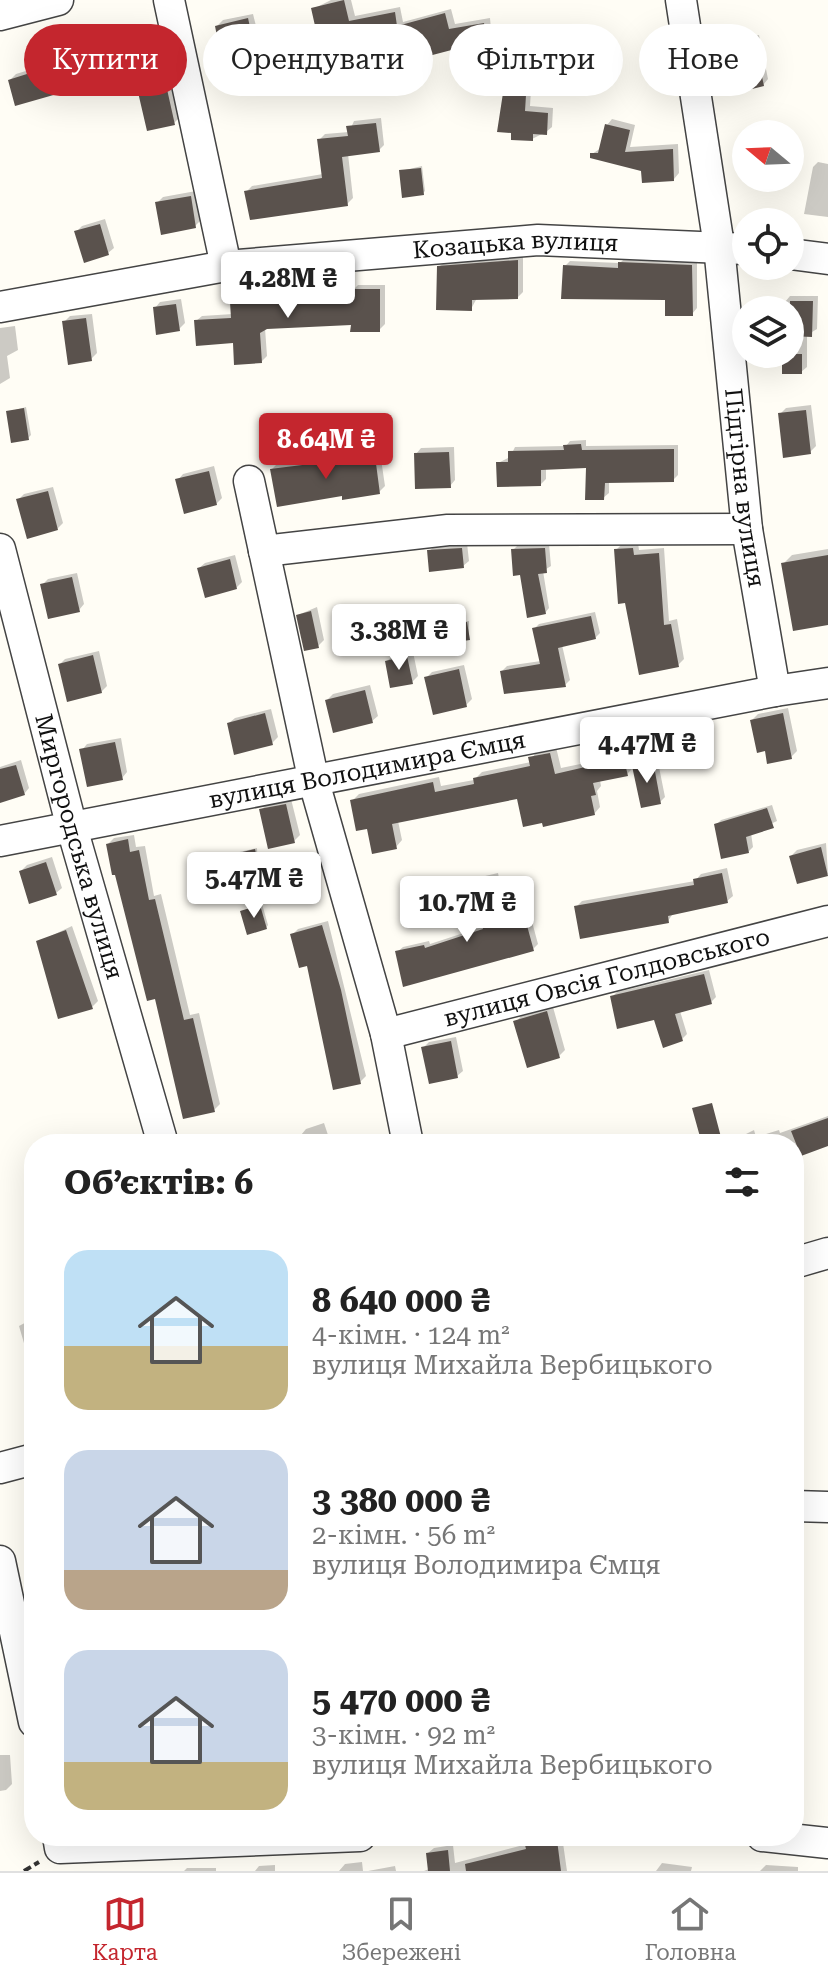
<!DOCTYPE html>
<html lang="uk">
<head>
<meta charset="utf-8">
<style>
  body { margin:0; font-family:"Roboto Serif",serif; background:#f6f6f6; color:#222; height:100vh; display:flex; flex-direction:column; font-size:30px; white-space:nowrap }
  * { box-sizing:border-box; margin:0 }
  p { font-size:26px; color:#767676 }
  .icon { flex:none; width:44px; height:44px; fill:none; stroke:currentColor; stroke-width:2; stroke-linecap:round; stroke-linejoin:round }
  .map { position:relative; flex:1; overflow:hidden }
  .panel { position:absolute; left:24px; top:1134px; width:780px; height:712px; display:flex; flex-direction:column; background:#fff; border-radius:32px; box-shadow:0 8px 32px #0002 }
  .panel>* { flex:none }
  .top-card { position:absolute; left:24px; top:24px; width:780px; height:72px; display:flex; gap:16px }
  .needle { width:52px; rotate:289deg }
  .buttons { position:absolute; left:732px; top:120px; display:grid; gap:16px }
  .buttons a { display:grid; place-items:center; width:72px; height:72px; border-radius:50%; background:#fff; box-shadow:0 8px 32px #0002; font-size:40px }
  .price { position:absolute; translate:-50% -68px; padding:0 18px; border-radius:8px; background:#fff; color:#222; font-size:26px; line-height:52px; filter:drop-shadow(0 2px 4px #0008) }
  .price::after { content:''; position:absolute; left:50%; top:48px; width:24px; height:18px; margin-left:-12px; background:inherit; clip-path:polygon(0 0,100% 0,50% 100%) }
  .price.on { background:#c4262e; color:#fff }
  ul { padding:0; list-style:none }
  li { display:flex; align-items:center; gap:24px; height:200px; padding:0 40px }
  li span { display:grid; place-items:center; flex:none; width:224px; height:160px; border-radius:24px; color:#555 }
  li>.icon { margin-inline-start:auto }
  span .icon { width:96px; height:96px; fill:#fffc; stroke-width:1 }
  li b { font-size:34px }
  h2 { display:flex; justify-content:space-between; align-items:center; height:96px; padding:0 40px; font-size:34px }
  .pill { padding:0 28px; border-radius:36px; background:#fff; box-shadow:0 8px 32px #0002; font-size:28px; line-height:72px }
  .pill.on { background:#c4262e; color:#fff }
  .dock { display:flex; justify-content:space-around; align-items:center; height:112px; border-top:2px solid #e0e0e0; background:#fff; font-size:22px; color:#767676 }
  .dock a { display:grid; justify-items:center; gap:4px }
  .dock .on { color:#c4262e }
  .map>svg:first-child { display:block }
  .shadow { fill:#0003 }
  .building { fill:#5a524d }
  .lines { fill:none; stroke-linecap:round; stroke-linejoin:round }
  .minor-casing { stroke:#444; stroke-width:33 }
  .path { stroke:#333; stroke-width:4; stroke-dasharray:8 4; stroke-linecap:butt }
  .minor { stroke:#fff; stroke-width:30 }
  .labels { text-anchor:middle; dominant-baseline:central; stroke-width:8; stroke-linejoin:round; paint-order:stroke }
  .street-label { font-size:24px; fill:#111; stroke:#fff }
</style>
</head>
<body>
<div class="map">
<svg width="828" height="1871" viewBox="0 0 828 1871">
  <rect width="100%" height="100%" fill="#fffdf5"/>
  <path class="shadow" d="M331 0H351L355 16 400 7 403 22 451 9 455 24 490 18 491 29 551 26 552 58 547 64 515 44 465 45 367 35 313 9Z
    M253 14 260 42 254 48 217 26 223 20Z
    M162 35 180 117 174 123 135 73 125 46 130 40Z
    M759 35 768 79 763 85 725 46 731 41Z
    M55 62 62 86 56 92 10 80 16 74Z
    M511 89 531 90 530 106 553 108 552 127 546 132 532 139 505 94Z
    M381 118 384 145 379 150 348 154 353 198 347 204 246 192 252 186 323 174 319 140 325 134 349 132 354 121Z
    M612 119 635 125 630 147 678 144 679 173 674 179 592 154 601 148 607 125Z
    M818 162 828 164V217L804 214 813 167Z
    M422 166 425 191 423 193 401 171Z
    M196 191 201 220 195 226 157 203 163 197Z
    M105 219 114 248 108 253 76 232 82 226Z
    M523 255V292L518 297 477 298 471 309 439 267 445 261Z
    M626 257 697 260V308L692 314 667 298 565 266 570 261 620 263Z
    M358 285H385V324L379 330 353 322 265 328 267 356 261 362 235 341 196 321 202 316 233 314 232 303 238 298 352 291Z
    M790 296H818L817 329 807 335V367L801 372 784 354H790V310H784L785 302Z
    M181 299 185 323 179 329 155 308 160 302Z
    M92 314 97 353 91 359 64 322 70 316Z
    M15 326 18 350 7 356 10 378 0 384V328Z
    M811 405 816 446 810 452 780 414 786 408Z
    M26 407 31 435 28 438 8 412Z
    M586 440V446L678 445V475L673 480 609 481V493L603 498 588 466 546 468V479L541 484 498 463 510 457 515 447 566 446 570 441Z
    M454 447 455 480 450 486 416 454 421 448Z
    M380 452 385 486 379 492 344 494 272 469 278 463 309 458 310 462Z
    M214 466 222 498 216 504 178 480 183 474Z
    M53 487 63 523 57 529 18 500 24 494Z
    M467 543 469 561 463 566 429 551 435 546Z
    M638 543 639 550 664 548 669 621 677 619 684 659 678 665 616 550 622 544Z
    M549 544 551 566 543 571 549 608 545 613 513 550 518 545Z
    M828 549V623L783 564 792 555Z
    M235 555 242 582 236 588 199 568 205 563Z
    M77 573 84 604 79 610 42 585 48 579Z
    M317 607 324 640 318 646 298 615Z
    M595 612 600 633 595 638 562 645 570 680 565 685 502 671 507 666 541 661 534 629 539 624Z
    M469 621V638L448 627 450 624Z
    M99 651 107 686 101 692 60 664 65 659Z
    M413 652 418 676 412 682 387 661 393 656Z
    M464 665 472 699 466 705 426 678 432 672Z
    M370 685 378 716 372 721 327 700 333 694Z
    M788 708 797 751 791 757 766 749 752 720 758 714Z
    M271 709 278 737 272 743 229 723 235 718Z
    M693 724 699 754 693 759 659 767 665 797 660 802 635 766 627 774 600 780 601 786 597 791 600 807 594 814 518 797 398 821 402 840 396 847 369 826 352 801 359 794 439 777 441 786 474 780 482 772 531 762 536 751 556 747 561 768 595 761 592 746 599 739 626 738 633 768 639 761 657 758 653 738 659 732Z
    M121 738 127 772 122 778 82 750 87 744Z
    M21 760 29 788 24 794 0 801V767Z
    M291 799 300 835 294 841 261 810 267 804Z
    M772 805 777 821 751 833 753 847 748 852 716 825 721 820Z
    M134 835 136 847 145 846 154 896 161 894 190 1015 199 1013 220 1104 214 1110 157 996 108 844 114 838Z
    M826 843 828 874 798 882 791 856 797 850Z
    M257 848 258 866 232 855 235 853Z
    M52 857 62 888 56 893 21 871 27 865Z
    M727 868 733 896 727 901 674 912 668 921 576 907 582 901 695 881 701 874Z
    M498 873 508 924 531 918 538 944 533 949 397 952 403 947 429 941 430 944 485 926 475 882 481 877Z
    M262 904 268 925 266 928 245 910Z
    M328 921 366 1076 360 1082 309 964 292 935 298 929Z
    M72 926 98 1001 92 1007 38 942Z
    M709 970 716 997 711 1002 680 1011 687 1034 682 1039 655 1018 612 997 617 992Z
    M553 1007 565 1050 559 1056 529 1065 516 1022 521 1016Z
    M456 1037 463 1071 457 1076 423 1048 429 1042Z
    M828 1116V1144L794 1154V1144H733L732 1141 754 1130 756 1137 779 1130 780 1133Z
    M324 1123 331 1144H304L301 1135 306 1129Z
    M132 1139 134 1144H116Z
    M702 1140 703 1144H684Z
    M34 1318V1355L28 1357 19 1326Z
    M0 1755H10L12 1784 6 1790 0 1791Z
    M558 1836H562L567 1871H424L429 1869 428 1853 434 1848 453 1845 455 1863Z
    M362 1862 363 1871H339L345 1864Z
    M662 1863 692 1867 691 1871H656Z
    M275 1865V1871H255L259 1866Z
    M766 1865 798 1867V1871H760Z
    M395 1866 396 1871H368Z
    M187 1868H216V1871H184Z"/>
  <path class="building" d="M344 0 349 21 395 12 397 26 445 13 449 29 484 23 486 34 546 31 547 66 514 68 513 47 464 55 463 47 421 58 417 42 368 51 366 38 320 48 311 8Z
    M248 18 255 50 221 57 215 26Z
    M754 39 764 86 744 91 742 82 731 85 723 46Z
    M156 40 175 125 147 131 134 75 128 76 122 46Z
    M49 67 57 94 15 106 8 80Z
    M503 93 526 95 525 111 548 113 547 135 533 134V141L511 140V133L497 132Z
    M376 123 380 152 342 157 348 206 250 220 244 191 322 178 317 139 348 136 346 126Z
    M605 124 630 130 625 152 673 149 674 181 642 183 641 171 590 158V153H598Z
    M421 168 424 195 402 198 399 170Z
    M191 196 196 228 161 235 155 202Z
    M100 224 109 255 84 263 74 231Z
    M518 260V299L472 300V311L436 310 437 266Z
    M618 262 692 265 693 316H665V300L561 299 563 265 618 268Z
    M351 289H380V332H350L351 325 267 329 260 333 262 363 234 365 233 343 196 346 194 320 231 318 230 302 351 295Z
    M790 301H813L812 337 790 336Z
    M176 304 180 331 156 335 153 307Z
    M86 318 92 361 68 365 62 321Z
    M782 354H802V374H782Z
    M24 408 29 440 11 443 6 411Z
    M806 410 811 454 783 458 778 413Z
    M581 444 582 450 674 449V482L605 483 604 500H585L586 468 541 470V486L497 487 496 462H508V451L564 450 563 445Z
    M449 452 451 488 415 489 414 453Z
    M375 456 380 494 342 500V496L277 507 270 469Z
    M209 471 217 505 184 514 175 479Z
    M48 491 58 530 27 539 16 499Z
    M462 548 464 568 429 572 427 550Z
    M545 548 547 573 538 574 546 614 527 618 520 575 513 576 511 549Z
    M633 548 634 555 659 553 664 625 671 624 679 667 639 675 625 603 618 604 614 549Z
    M828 555V625L793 631 781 563Z
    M230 559 237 589 205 598 197 568Z
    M72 577 80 612 48 619 40 584Z
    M311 611 319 648 304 651 296 615Z
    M591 616 596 639 558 648 566 687 504 694 500 671 540 664 532 628Z
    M467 622 470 640 449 643 446 626Z
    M93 655 102 693 67 702 58 664Z
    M407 656 413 684 390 688 385 661Z
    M459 669 467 707 433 715 424 677Z
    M365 690 373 723 333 733 325 700Z
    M265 713 273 745 234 755 227 723Z
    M783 713 792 759 767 764 765 751 757 753 750 720Z
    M687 728 694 761 657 769 651 737Z
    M115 742 123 780 87 787 79 749Z
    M609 742V745L620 743 628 776 593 783 596 795 591 796 595 815 543 827 542 823 523 827 517 799 392 824 397 849 372 854 367 829 356 831 350 800 433 782 435 792 474 784 473 778 530 766 528 757 550 753 555 774 594 765 590 745Z
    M653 761 661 804 641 808 632 766Z
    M16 765 25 795 0 803V769Z
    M286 804 295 843 268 849 259 809Z
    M767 808 774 828 746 837 749 853 721 859 714 824Z
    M128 839 130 852 139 850 149 900 155 899 184 1020 193 1018 215 1112 183 1119 155 999 147 1001 115 875H112L106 844Z
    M821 847 828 876 797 884 789 856Z
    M255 849 259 868 234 873 230 855Z
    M46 862 57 895 29 904 19 871Z
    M722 873 728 903 668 916 669 923 580 939 574 906 694 885 693 879Z
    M493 877 503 928 526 922 534 951 403 987 395 951 424 945 425 948 483 929 473 881Z
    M260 905 267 929 247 935 240 911Z
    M322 925 341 990 361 1084 333 1090 307 966 299 968 290 934Z
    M66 930 93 1009 58 1019 36 941Z
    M704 974 712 1004 675 1014 683 1041 663 1048 654 1020 617 1029 610 996Z
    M547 1011 560 1058 527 1068 513 1021Z
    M451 1041 458 1078 429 1084 421 1047Z
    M712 1103 722 1141 702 1144 692 1108Z
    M828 1118V1146L801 1156 791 1131Z
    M557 1840 561 1871H466L465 1864 526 1849 525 1845Z
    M448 1850 450 1871H428L426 1853Z"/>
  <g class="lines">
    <g class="minor-casing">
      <g id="minor">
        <path d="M169 0 226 266"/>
        <path id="s1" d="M681 0 719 246 747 529 775 691"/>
        <path d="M0 15 58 0"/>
        <path d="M790 254 828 259"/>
        <path id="s2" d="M0 307 226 266 538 240 746 249"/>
        <path d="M249 481 314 782 386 1034 408 1144"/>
        <path id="s3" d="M0 549 72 828 163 1144"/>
        <path d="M264 551 448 530 747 529"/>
        <path id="s4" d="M0 841 775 691 828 683"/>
        <path id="s5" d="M386 1034 828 921"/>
        <path d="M794 1263 828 1253"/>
        <path d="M0 1468 34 1459"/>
        <path d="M794 1506 828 1507"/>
        <path d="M0 1561 34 1722"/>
        <path d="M58 1836 60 1848 360 1836"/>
        <path d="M762 1836 828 1843"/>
      </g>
    </g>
    <path class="path" d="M24 1871 39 1862"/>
    <use href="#minor" class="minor"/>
  </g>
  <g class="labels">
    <g class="street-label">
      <text stroke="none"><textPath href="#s2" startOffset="520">Козацька вулиця</textPath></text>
      <text stroke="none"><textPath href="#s1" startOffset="492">Підгірна вулиця</textPath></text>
      <text stroke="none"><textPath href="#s4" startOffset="374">вулиця Володимира Ємця</textPath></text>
      <text stroke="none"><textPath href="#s3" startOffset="308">Миргородська вулиця</textPath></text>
      <text stroke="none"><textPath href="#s5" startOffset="228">вулиця Овсія Голдовського</textPath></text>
    </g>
  </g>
</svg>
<div class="buttons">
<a><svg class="needle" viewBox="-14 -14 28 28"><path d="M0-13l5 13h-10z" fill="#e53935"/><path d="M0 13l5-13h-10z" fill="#767676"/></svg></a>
<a><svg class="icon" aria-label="locate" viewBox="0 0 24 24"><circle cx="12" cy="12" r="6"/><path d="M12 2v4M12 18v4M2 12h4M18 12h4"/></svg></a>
<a><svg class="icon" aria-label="layers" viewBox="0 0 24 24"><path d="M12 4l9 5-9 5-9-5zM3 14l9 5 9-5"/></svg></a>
</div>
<b class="price" style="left:288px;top:320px">4.28M ₴</b>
<b class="price on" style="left:326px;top:481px">8.64M ₴</b>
<b class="price" style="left:399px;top:672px">3.38M ₴</b>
<b class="price" style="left:647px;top:785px">4.47M ₴</b>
<b class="price" style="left:254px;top:920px">5.47M ₴</b>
<b class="price" style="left:467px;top:944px">10.7M ₴</b>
<div class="top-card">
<a class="pill on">Купити</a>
<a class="pill">Орендувати</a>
<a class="pill">Фільтри</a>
<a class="pill">Нове</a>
</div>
<section class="panel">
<h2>Об’єктів: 6<svg class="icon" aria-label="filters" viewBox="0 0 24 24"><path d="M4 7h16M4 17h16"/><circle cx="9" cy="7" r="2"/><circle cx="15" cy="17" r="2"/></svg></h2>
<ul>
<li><span style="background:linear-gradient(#bfe0f5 60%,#c2b280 0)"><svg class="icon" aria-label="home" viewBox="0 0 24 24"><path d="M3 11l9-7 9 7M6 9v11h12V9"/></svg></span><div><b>8 640 000 ₴</b><p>4-кімн. · 124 m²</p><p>вулиця Михайла Вербицького</p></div></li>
<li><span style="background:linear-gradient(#c9d6e8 75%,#b9a48a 0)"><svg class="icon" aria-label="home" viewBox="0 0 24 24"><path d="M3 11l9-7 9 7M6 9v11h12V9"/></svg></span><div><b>3 380 000 ₴</b><p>2-кімн. · 56 m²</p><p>вулиця Володимира Ємця</p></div></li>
<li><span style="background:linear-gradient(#c9d6e8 70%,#c2b280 0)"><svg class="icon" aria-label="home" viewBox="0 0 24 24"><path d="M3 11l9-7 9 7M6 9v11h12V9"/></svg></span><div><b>5 470 000 ₴</b><p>3-кімн. · 92 m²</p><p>вулиця Михайла Вербицького</p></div></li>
</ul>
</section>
</div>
<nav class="dock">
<a class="on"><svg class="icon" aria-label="map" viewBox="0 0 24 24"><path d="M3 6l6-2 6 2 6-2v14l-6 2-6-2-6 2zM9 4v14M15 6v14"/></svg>Карта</a>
<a><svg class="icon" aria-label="saved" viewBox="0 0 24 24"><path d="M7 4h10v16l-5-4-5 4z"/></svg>Збережені</a>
<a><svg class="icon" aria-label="home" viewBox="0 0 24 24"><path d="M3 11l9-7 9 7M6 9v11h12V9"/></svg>Головна</a>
</nav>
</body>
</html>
